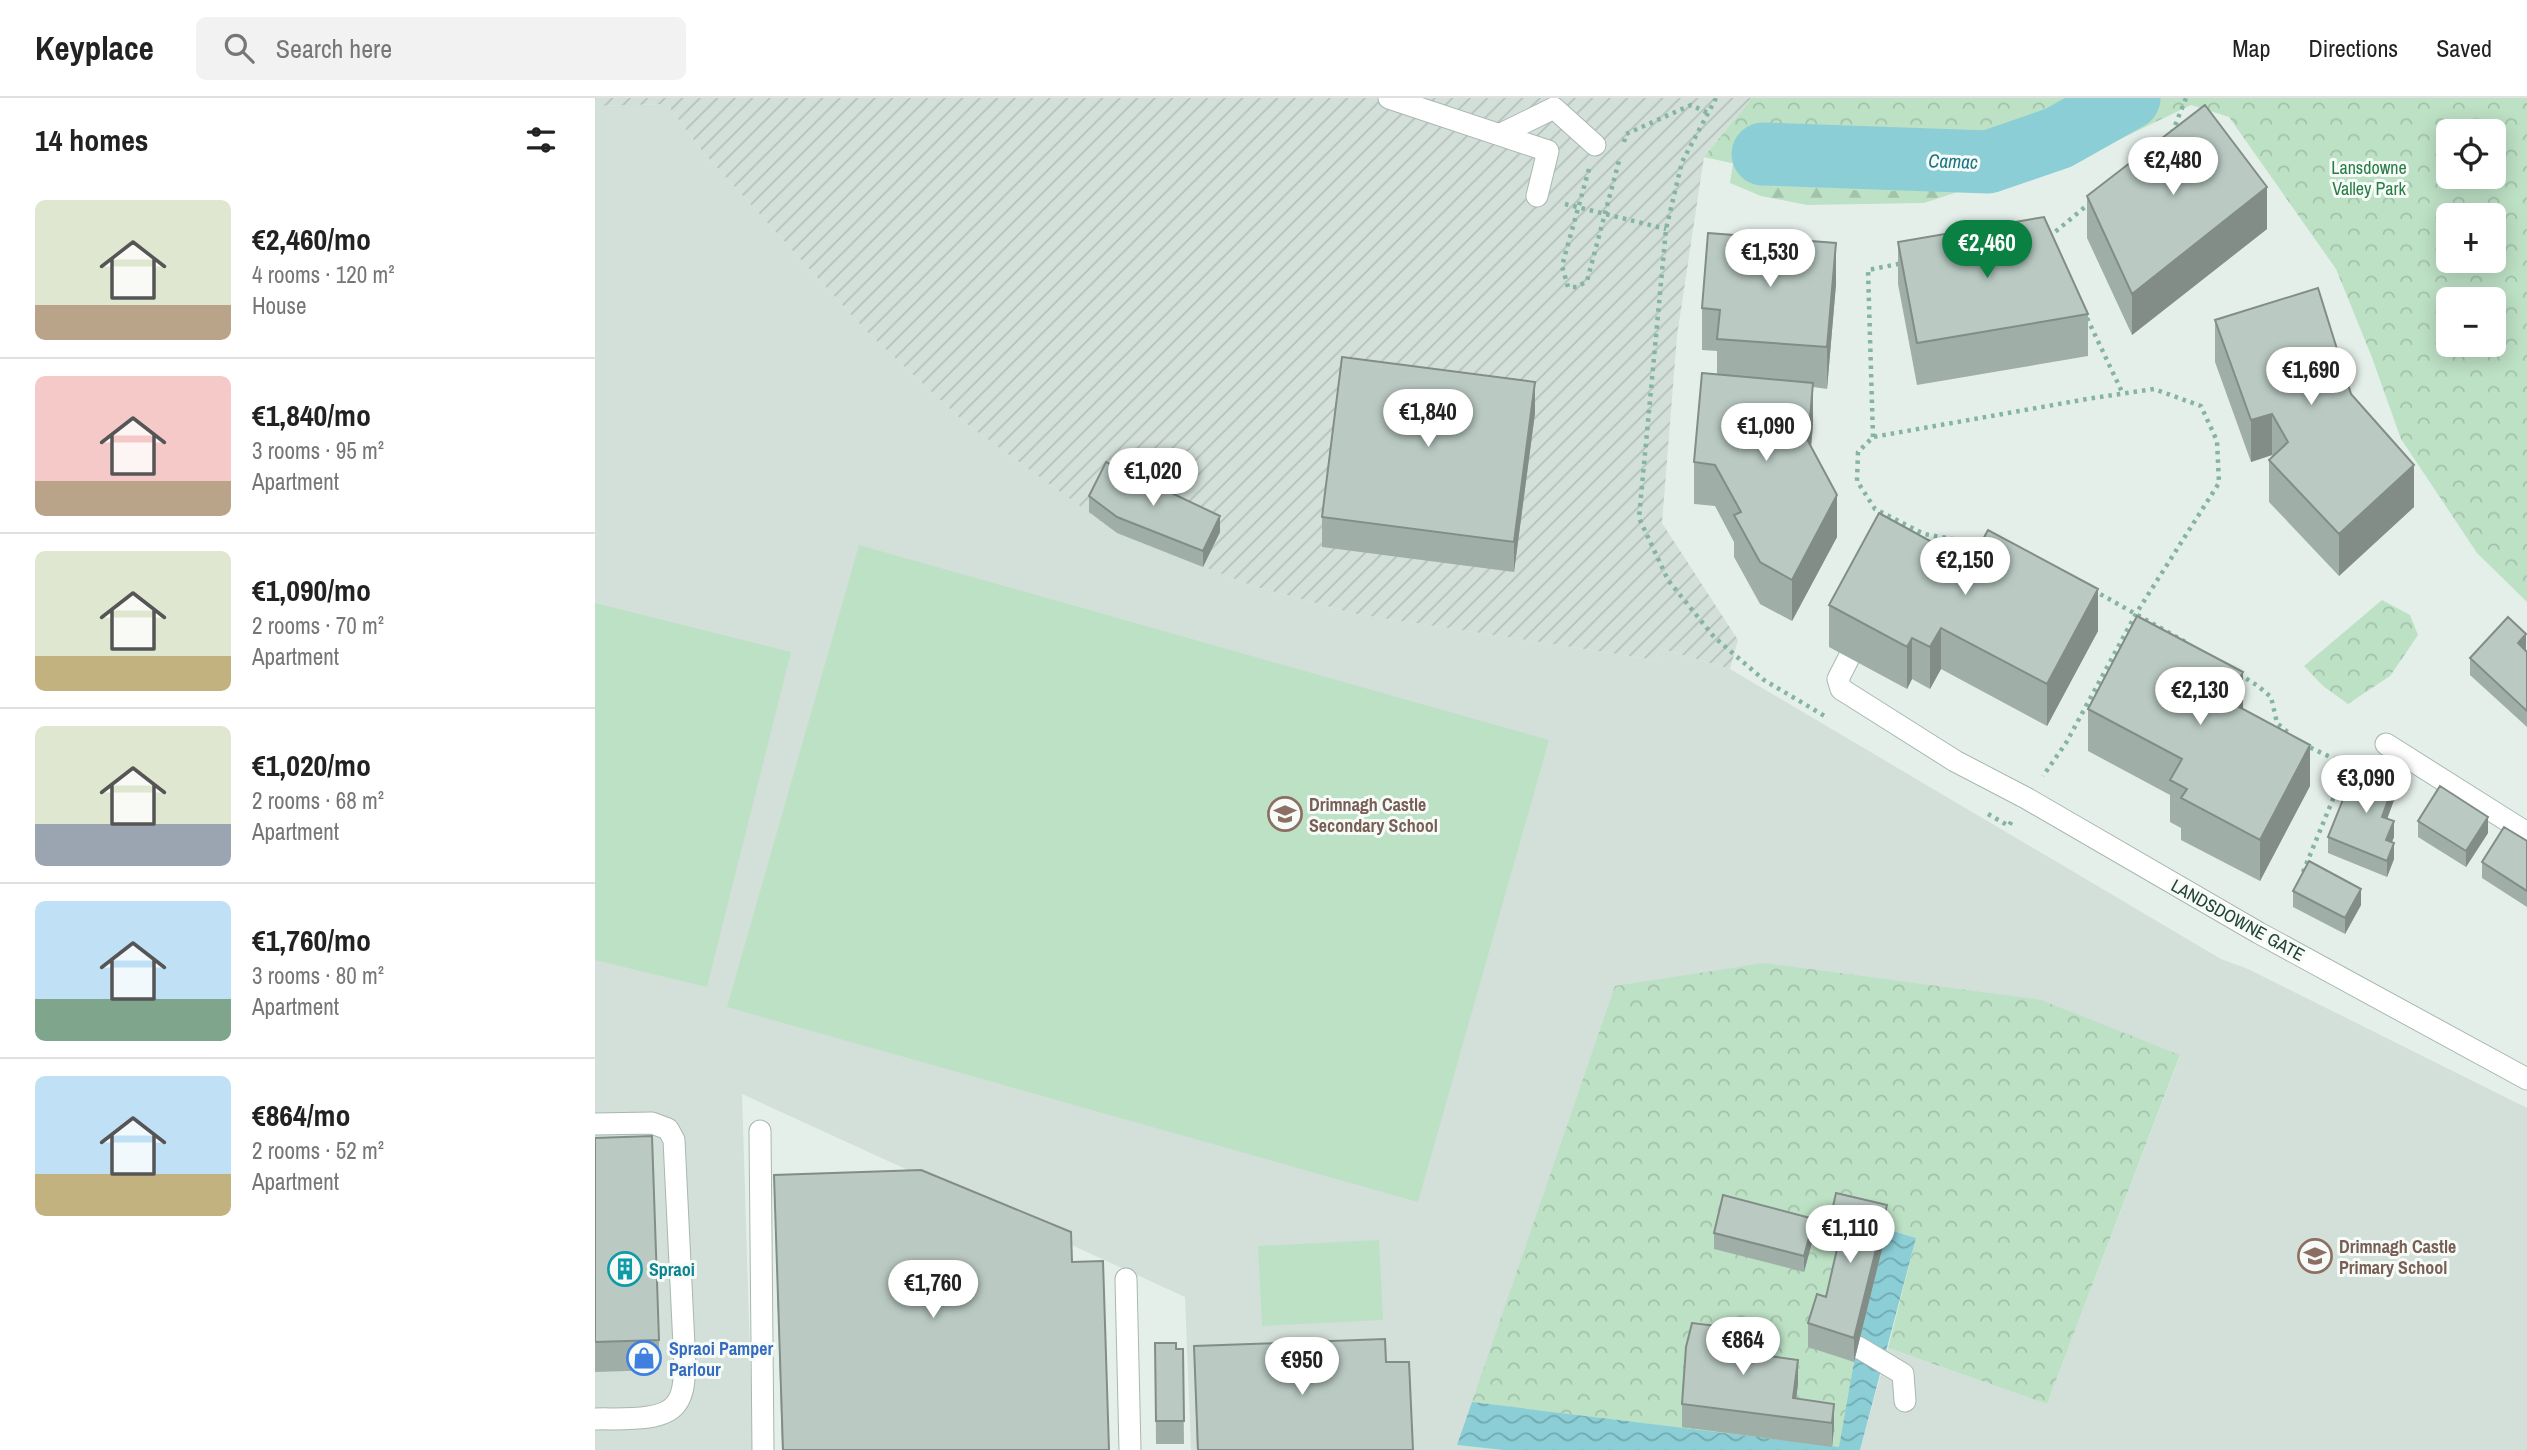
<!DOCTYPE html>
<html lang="en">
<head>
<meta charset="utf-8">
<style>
  body { margin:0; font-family:"Archivo Narrow",sans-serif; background:#f2f2f2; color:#222; height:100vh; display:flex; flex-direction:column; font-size:26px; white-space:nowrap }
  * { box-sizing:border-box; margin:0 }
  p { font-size:23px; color:#767676 }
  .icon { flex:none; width:38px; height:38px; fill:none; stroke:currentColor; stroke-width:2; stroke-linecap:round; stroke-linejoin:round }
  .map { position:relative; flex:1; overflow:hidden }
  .drawer { display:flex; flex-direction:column; background:#fff; width:595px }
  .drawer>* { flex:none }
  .buttons { position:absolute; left:1841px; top:21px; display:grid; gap:14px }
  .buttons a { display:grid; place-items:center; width:70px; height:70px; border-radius:10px; background:#fff; box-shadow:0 4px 18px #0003; font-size:35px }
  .price { position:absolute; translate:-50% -60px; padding:0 16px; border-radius:24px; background:#fff; color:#222; font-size:23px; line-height:46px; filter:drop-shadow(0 2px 4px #0008) }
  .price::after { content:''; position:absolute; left:50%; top:42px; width:21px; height:16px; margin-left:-10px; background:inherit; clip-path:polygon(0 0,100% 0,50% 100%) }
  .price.current { background:#0b8043; color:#fff }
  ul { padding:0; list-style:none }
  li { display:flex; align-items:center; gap:21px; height:175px; padding:0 35px }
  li+li { border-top:2px solid #e0e0e0 }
  li span { display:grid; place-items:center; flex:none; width:196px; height:140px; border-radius:10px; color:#555 }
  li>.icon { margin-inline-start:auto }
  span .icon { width:84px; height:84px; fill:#fffc; stroke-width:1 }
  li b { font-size:30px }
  h2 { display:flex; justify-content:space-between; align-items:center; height:84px; padding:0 35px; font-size:30px }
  header { display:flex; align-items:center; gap:42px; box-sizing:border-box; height:98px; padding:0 35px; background:#fff; border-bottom:2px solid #e0e0e0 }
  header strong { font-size:33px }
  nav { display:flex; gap:38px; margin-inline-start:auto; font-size:24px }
  .search { width:490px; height:63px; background:#f2f2f2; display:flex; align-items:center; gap:18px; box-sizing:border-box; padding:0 24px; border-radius:10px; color:#767676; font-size:26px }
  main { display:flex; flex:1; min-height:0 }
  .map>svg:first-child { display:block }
  .built { fill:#d3dfd9 }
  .industrial { fill:url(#industrial-furrows) }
  .green { fill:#bde1c5 }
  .forest { fill:url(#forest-firs) }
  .park { fill:url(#park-crowns); fill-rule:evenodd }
  .water { fill:url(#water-waves) }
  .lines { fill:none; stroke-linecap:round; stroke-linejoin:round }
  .river { stroke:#8bced6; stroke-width:63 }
  .minor-casing { stroke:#a7b8b1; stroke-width:23 }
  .path { stroke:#84b4a3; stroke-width:4.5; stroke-dasharray:3.5 5; stroke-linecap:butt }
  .minor { stroke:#fff; stroke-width:21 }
  .wall { fill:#a0aea8 }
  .shaded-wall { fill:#828d88 }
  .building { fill:#bacac3; stroke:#828d88; stroke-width:2 }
  .labels { text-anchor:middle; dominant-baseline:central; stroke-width:6; stroke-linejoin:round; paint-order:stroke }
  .park-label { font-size:18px; fill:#2a7c46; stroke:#f6fbf8 }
  .education-label { font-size:18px; font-weight:bold; fill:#785e54; stroke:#f6fbf8; text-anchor:start }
  .street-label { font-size:18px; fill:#234238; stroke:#f6fbf8 }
  .culture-label { font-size:18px; font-weight:bold; fill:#0d838f; stroke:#f6fbf8; text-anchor:start }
  .shop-label { font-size:18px; font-weight:bold; fill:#366cbe; stroke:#f6fbf8; text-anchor:start }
  .water-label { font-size:19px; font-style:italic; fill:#197682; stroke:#f6fbf8 }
</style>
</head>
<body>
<header>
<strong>Keyplace</strong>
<div class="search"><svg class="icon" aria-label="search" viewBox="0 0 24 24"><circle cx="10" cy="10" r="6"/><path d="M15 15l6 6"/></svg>Search here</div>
<nav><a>Map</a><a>Directions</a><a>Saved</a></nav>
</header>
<main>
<section class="drawer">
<h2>14 homes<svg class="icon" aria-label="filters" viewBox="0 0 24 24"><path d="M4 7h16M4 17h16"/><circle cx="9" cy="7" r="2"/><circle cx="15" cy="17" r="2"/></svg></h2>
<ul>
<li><span style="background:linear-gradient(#dfe7d0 75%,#b9a48a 0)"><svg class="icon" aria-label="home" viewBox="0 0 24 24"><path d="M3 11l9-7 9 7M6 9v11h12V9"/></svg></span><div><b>€2,460/mo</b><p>4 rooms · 120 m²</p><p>House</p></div></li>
<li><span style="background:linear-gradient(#f6c9c9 75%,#b9a48a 0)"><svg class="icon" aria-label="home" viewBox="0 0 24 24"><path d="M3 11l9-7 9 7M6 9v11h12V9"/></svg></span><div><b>€1,840/mo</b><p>3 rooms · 95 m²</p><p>Apartment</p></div></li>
<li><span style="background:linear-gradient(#dfe7d0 75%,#c2b280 0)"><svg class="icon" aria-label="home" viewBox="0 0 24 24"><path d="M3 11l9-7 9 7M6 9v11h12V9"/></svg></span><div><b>€1,090/mo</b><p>2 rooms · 70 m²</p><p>Apartment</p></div></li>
<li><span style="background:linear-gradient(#dfe7d0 70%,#9aa5b1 0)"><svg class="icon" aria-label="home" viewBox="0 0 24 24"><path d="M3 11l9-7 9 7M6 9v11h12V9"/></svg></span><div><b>€1,020/mo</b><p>2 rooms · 68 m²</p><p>Apartment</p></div></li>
<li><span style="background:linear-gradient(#bfe0f5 70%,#7fa58c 0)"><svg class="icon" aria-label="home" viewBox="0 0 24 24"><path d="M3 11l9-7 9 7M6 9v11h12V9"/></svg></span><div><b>€1,760/mo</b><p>3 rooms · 80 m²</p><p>Apartment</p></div></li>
<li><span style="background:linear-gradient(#bfe0f5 70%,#c2b280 0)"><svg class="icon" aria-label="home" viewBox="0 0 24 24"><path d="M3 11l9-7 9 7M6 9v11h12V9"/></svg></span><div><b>€864/mo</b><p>2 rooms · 52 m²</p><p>Apartment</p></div></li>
</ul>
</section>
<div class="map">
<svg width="1932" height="1352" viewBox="0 0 1932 1352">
  <defs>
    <pattern id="industrial-furrows" width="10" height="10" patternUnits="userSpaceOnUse" patternTransform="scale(1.75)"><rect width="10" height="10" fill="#d3dfd9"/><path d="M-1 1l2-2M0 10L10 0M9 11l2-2" fill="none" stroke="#b5c1bb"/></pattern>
    <pattern id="forest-firs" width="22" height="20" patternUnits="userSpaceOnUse" patternTransform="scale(1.75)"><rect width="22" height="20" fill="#bde1c5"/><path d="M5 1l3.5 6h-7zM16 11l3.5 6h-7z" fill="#a2c2aa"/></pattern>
    <pattern id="park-crowns" width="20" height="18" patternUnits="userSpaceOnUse" patternTransform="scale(1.75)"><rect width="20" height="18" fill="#bde1c5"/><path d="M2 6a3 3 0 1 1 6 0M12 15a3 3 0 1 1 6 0" fill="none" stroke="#a2c2aa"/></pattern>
    <pattern id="water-waves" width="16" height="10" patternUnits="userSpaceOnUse" patternTransform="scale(1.75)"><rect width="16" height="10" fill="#8bced6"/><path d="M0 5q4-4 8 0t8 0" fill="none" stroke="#71a9af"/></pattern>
  </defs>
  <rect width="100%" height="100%" fill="#e5efea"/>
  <path class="built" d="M72 6 107 53 271 233 369 324 523 435 658 488 761 516 1061 562 1064 550 1135 571 1626 861 1653 871 1932 1010V1352H1265L1293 1250 1452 1306 1585 958 863 1347 908 1352H596L590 1199 147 996 158 1352H0V8Z"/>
  <path class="industrial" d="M0 0H1157L1109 59 1082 238 1067 425 1143 542 1135 571 1064 550 1061 562 761 516 658 488 522 435 369 324 271 233 107 53 72 6 0 8Z"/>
  <path class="green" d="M264 447 954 642 823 1104 132 909Z
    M0 505 196 554 112 889 0 862Z
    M784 1142 788 1222 667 1228 663 1148Z"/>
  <path class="forest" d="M1163 37 1430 58 1390 85 1329 105 1212 107 1166 98 1135 85 1138 66Z"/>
  <path class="park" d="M1157 0H1932V504L1882 455 1806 341 1776 257 1741 171 1634 19 1596 7 1467 69 1277 96 1109 59ZM1853 33H1899V79H1853ZM1853 117H1899V163H1853ZM1853 201H1899V247H1853Z
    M1787 502 1815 517 1823 537 1795 578 1753 606 1728 588 1709 568Z
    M1169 865 1446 902 1585 957 1452 1306 1293 1250 1321 1140 1293 1131 1259 1264 1245 1350 877 1304 1020 888Z"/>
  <path class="water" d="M1292 1131 1321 1140 1265 1352H908L862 1347 877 1304 1244 1349 1259 1264Z"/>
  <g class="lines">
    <path class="river" d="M1168 56 1393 64 1463 40 1534 0"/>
    <g class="minor-casing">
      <path id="minor" d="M794 0 953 53 942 98
        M906 36 959 10 1000 47
        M1267 534 1243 581 1246 591 1360 663 1431 700 1664 835 1932 981
        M1791 646 1932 735
        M0 1026 57 1025 73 1031 79 1042 90 1268C89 1281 89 1296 81 1306 67 1325 22 1320 0 1321
        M165 1033 168 1352
        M531 1181 535 1352
        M1263 1249 1308 1276 1310 1303"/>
    </g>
    <path class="path" d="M1121 0 1087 64 1071 131 1044 420 1073 482 1119 539 1169 582 1233 620
      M1577 35 1591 0
      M1029 44 1031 36 1096 7 1113 15
      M994 71 967 168 973 189H982L992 183 1024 63
      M970 106 1071 131
      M1454 139 1496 104
      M1492 220 1528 296
      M1278 339 1273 172 1308 165
      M1393 442H1363L1329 436 1280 411 1262 383 1263 354 1278 339 1492 301 1559 291 1606 308 1622 343 1624 385 1542 514 1471 645 1448 678
      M1498 492 1594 546
      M1644 576 1663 588 1676 599 1682 625 1696 637
      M1393 716 1414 728 1417 722
      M1708 774 1752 667 1712 648"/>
    <use href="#minor" class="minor"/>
  </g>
  <path class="wall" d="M1492 98 1672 131 1537 237 1492 140Z
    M1303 144 1493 216V258L1322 287 1303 186Z
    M1241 186 1232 291 1218 289V326L1216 349 1242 439 1197 523 1165 506 1139 459V444L1120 408 1099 406V364L1122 276V253L1107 252V210Z
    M1620 222 1756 296 1819 409 1744 478 1674 404V362L1678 358 1677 357 1656 364 1620 264Z
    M940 315 919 474 727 449V419Z
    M494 398 625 434 608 469 522 435 494 414Z
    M1234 507 1503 533 1452 628 1346 571 1335 591 1317 581 1312 591 1234 549Z
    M1931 553 1932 554V629L1875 577V560Z
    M1493 611H1648L1715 688 1665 783 1586 742V730L1575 724V697L1493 653Z
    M1803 691 1792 721 1799 739 1797 744 1799 761 1792 779 1733 755V739Z
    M1823 723 1893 735 1871 769 1823 739Z
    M1932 743V809L1887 780V764Z
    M1698 793 1766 807 1750 836 1698 809Z
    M0 1040 64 1242V1272L0 1274Z
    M179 1077 477 1164 514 1352H187Z
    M1235 1122 1292 1131 1259 1264 1213 1249V1225L1231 1199 1243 1147 1235 1146Z
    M1119 1135 1219 1137 1209 1174 1119 1151Z
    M560 1245 581 1251H588L589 1346H561Z
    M599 1248 791 1264 818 1352H602Z
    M1162 1257 1203 1286 1201 1301 1239 1306V1329L1237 1349 1087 1329V1306Z"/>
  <path class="shaded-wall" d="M1672 89V131L1537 237V196Z
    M1241 145V186L1232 291V249Z
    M940 284V315L919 474V444Z
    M1218 285V326L1213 384V343Z
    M1677 316V357L1656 364V322Z
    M1819 367V409L1744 478V436Z
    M1242 397V439L1197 523V482Z
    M625 418V434L608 469V453Z
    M1503 491V533L1452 628V586Z
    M1346 530V571L1335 591V549Z
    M1931 536V553L1923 545Z
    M1317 540V581L1312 591V549Z
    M1648 574V616L1633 603Z
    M1715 647V688L1665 783V742Z
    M1803 675V691L1787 735V719Z
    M1893 719V735L1871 769V753Z
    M1799 723V739L1791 758V742Z
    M1799 745V761L1792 779V763Z
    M1766 791V807L1750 836V820Z
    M1292 1107V1131L1259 1264V1240Z
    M1219 1121V1137L1209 1174V1158Z
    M1162 1233V1257L1160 1256Z
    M1203 1262V1286L1198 1324V1300Z
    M1239 1306V1329L1237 1349V1325Z"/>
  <path class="building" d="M1610 7 1672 89 1537 196 1492 98Z
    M1449 119 1493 216 1322 245 1303 144Z
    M1113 135 1241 145 1232 249 1122 241 1125 212 1107 210Z
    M1723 190 1756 296 1819 367 1744 436 1674 362 1693 344 1677 316 1656 322 1620 222Z
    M747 259 940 284 919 444 727 419Z
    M1107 275 1218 285 1213 343 1242 397 1197 482 1165 464 1139 417 1146 414 1120 367 1099 364Z
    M511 364 625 418 608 453 522 419 494 398Z
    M1284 415 1375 465 1393 432 1503 491 1452 586 1346 530 1335 549 1317 540 1312 549 1234 507Z
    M1542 518 1648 574 1633 603 1715 647 1665 742 1586 700 1592 691 1575 682 1587 661 1493 611Z
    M1913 519 1931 536 1923 545 1932 554V613L1875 560Z
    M1782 670 1803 675 1787 719 1799 723 1791 742 1799 745 1792 763 1733 739 1759 674 1779 682Z
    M1845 688 1893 719 1871 753 1823 723Z
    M1909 729 1932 743V793L1887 764Z
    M1714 763 1766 791 1750 820 1698 793Z
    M57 1038 64 1242 0 1244V1040Z
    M326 1072 476 1134 477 1164 508 1163 514 1352H188L179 1077Z
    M1241 1095 1292 1107 1259 1240 1213 1225 1222 1196 1231 1199 1248 1125 1235 1122Z
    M1128 1097 1219 1121 1209 1158 1119 1135Z
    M1097 1225 1162 1233 1160 1256 1203 1262 1198 1300 1239 1306 1237 1325 1087 1306 1091 1249Z
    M790 1241 791 1264H814L818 1352H603L599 1248Z
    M560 1245H581V1251H588L589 1323H561Z"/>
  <defs>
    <g id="school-ring" transform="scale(1.75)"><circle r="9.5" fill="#f6fbf8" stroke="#8d6e63" stroke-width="1.5"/><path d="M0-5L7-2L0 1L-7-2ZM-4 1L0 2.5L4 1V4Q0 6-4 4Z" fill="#8d6e63"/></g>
    <g id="building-ring" transform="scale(1.75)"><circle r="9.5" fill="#f6fbf8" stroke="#0f9aa8" stroke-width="1.5"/><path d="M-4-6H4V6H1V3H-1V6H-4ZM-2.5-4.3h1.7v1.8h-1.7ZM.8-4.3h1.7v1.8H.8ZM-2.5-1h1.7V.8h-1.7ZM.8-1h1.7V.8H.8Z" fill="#0f9aa8"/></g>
    <g id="shop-ring" transform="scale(1.75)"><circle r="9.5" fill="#f6fbf8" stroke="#3f7fe0" stroke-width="1.5"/><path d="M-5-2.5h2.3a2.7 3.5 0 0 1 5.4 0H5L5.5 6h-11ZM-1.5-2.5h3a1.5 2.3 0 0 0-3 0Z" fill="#3f7fe0"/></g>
  </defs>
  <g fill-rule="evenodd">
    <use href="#school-ring" x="690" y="716"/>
    <use href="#school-ring" x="1720" y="1158"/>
    <use href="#building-ring" x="30" y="1171"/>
    <use href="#shop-ring" x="49" y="1260"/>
  </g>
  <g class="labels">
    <g class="park-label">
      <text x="1774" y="69">Lansdowne<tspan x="1774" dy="21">Valley Park</tspan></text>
    </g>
    <g class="education-label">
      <text x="714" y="706">Drimnagh Castle<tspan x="714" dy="21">Secondary School</tspan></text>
      <text x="1744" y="1148">Drimnagh Castle<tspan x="1744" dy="21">Primary School</tspan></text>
    </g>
    <g class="street-label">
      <text transform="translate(1643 822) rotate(29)">LANDSDOWNE GATE</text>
    </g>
    <g class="culture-label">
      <text x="54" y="1171">Spraoi</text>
    </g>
    <g class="shop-label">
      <text x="74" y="1250">Spraoi Pamper<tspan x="74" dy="21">Parlour</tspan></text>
    </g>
    <g class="water-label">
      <text transform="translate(1358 63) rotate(2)">Camac</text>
    </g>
  </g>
</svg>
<div class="buttons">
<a><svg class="icon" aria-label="locate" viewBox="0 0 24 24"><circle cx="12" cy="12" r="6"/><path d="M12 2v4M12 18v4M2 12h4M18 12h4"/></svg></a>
<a>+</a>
<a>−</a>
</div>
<b class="price" style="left:1578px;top:99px">€2,480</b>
<b class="price current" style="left:1392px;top:182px">€2,460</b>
<b class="price" style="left:1175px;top:191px">€1,530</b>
<b class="price" style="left:1716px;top:309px">€1,690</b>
<b class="price" style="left:833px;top:351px">€1,840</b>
<b class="price" style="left:1171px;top:365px">€1,090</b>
<b class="price" style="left:558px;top:410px">€1,020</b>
<b class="price" style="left:1370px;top:499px">€2,150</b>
<b class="price" style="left:1605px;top:629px">€2,130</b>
<b class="price" style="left:1771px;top:717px">€3,090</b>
<b class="price" style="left:1255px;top:1167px">€1,110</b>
<b class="price" style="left:338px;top:1222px">€1,760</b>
<b class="price" style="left:1148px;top:1279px">€864</b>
<b class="price" style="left:707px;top:1299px">€950</b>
</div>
</main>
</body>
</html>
